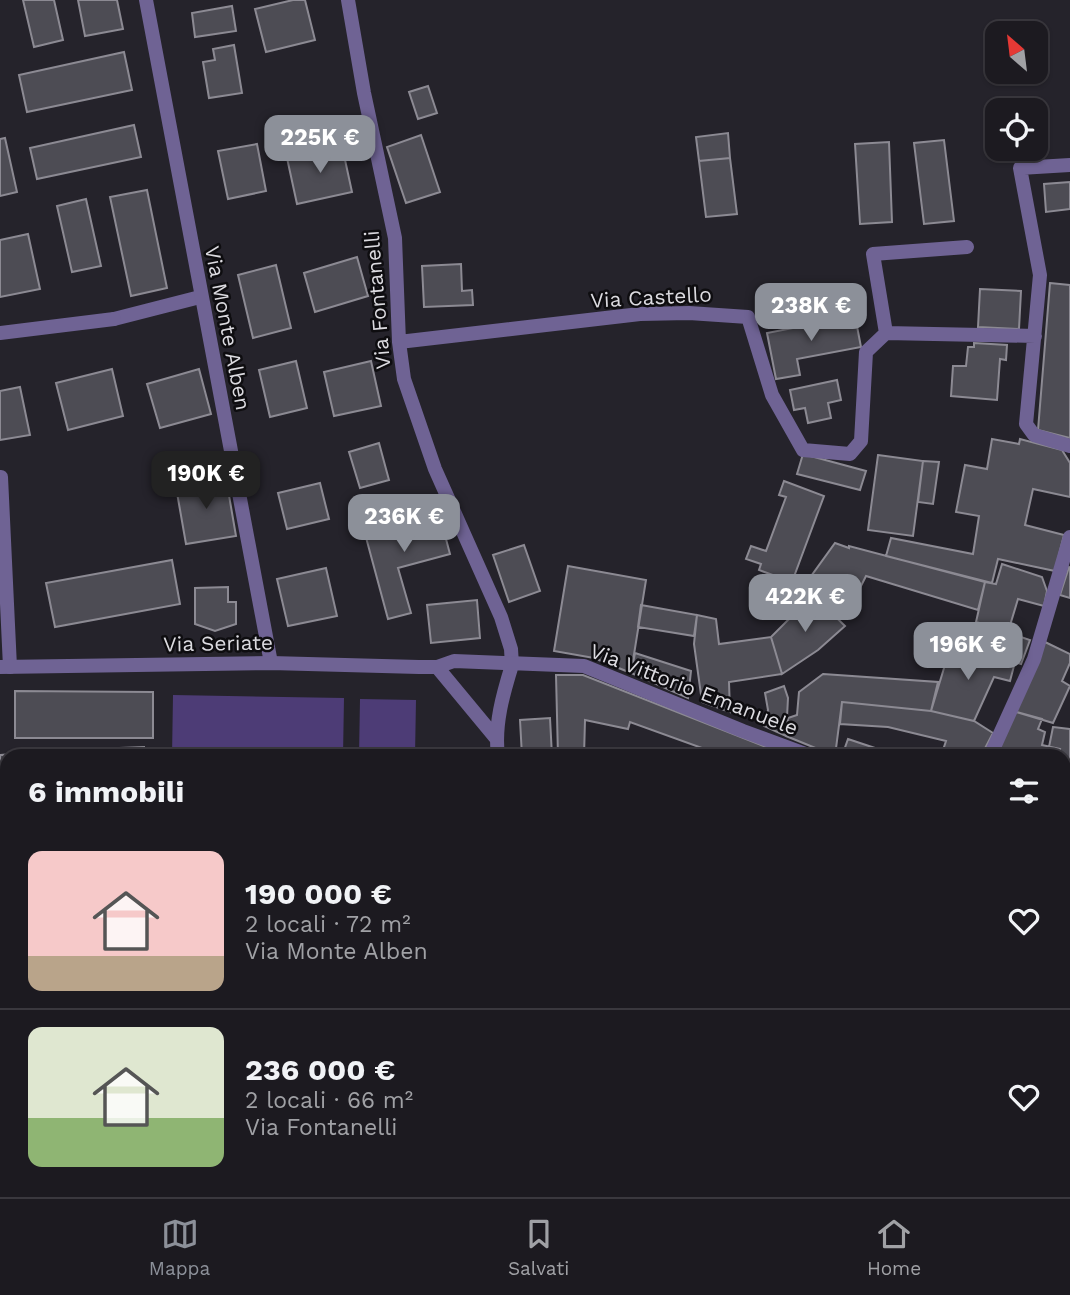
<!DOCTYPE html>
<html lang="it">
<head>
<meta charset="utf-8">
<style>
  body { margin:0; font-family:"Work Sans",sans-serif; background:#29272d; color:#f1f3f6; height:100vh; display:flex; flex-direction:column; font-size:26px; white-space:nowrap }
  * { box-sizing:border-box; margin:0 }
  p { font-size:23px; color:#a0a1a5 }
  .icon { flex:none; width:38px; height:38px; fill:none; stroke:currentColor; stroke-width:2; stroke-linecap:round; stroke-linejoin:round }
  .map { position:relative; flex:1; overflow:hidden }
  .details { position:absolute; left:0px; top:749px; width:1071px; height:448px; display:flex; flex-direction:column; background:#1c1a20; border-radius:21px 21px 0 0; box-shadow:0 2px 5px #0004,0 0 0 2px #3a383e }
  .details>* { flex:none }
  .needle { width:46px; rotate:332deg }
  .controls { position:absolute; left:985px; top:21px; display:grid; gap:14px }
  .controls a { display:grid; place-items:center; width:63px; height:63px; border-radius:14px; background:#1c1a20; box-shadow:0 2px 5px #0004,0 0 0 2px #3a383e; font-size:35px }
  .price { position:absolute; translate:-50% -60px; padding:0 16px; border-radius:14px; background:#8c9099; color:#fff; font-size:23px; line-height:46px; filter:drop-shadow(0 2px 4px #0008) }
  .price::after { content:''; position:absolute; left:50%; top:42px; width:21px; height:16px; margin-left:-10px; background:inherit; clip-path:polygon(0 0,100% 0,50% 100%) }
  .price.on { background:#222; color:#fff }
  ul { padding:0; list-style:none }
  li { display:flex; align-items:center; gap:21px; height:175px; padding:0 28px }
  li+li { border-top:2px solid #3a383e }
  li span { display:grid; place-items:center; flex:none; width:196px; height:140px; border-radius:14px; color:#555 }
  li>.icon { margin-inline-start:auto }
  span .icon { width:84px; height:84px; fill:#fffc; stroke-width:1 }
  li b { font-size:30px }
  h2 { display:flex; justify-content:space-between; align-items:center; height:84px; padding:0 28px; font-size:30px }
  .tab-bar { display:flex; justify-content:space-around; align-items:center; height:98px; border-top:2px solid #3a383e; background:#1c1a20; font-size:19px; color:#a0a1a5 }
  .tab-bar a { display:grid; justify-items:center; gap:4px }
  .tab-bar .on { color:#8c9099 }
  .map>svg:first-child { display:block }
  .green { fill:#4d3c76 }
  .building { fill:#4d4c54; stroke:#8c8a93; stroke-width:2 }
  .lines { fill:none; stroke-linecap:round; stroke-linejoin:round }
  .pedestrian { stroke:#6f6394; stroke-width:14 }
  .minor { stroke:#6f6394; stroke-width:14 }
  .tertiary { stroke:#6f6394; stroke-width:14 }
  .labels { text-anchor:middle; dominant-baseline:central; stroke-width:5; stroke-linejoin:round; paint-order:stroke }
  .street-label { font-size:21px; fill:#dcdbe0; stroke:#0e0d10 }
</style>
</head>
<body>
<div class="map">
<svg width="1070" height="1197" viewBox="0 0 1070 1197">
  <rect width="100%" height="100%" fill="#25232b"/>
  <path class="green" d="M173 695 344 698 343 756H172Z
    M360 699 416 700 415 756H359Z
    M0 841H7V1018H0Z"/>
  <path class="building" d="M23 0H54L63 40 34 47Z
    M78 0H117L123 29 85 36Z
    M293 0H305L315 40 266 52 255 9Z
    M232 6 236 31 195 37 192 13Z
    M234 45 242 93 209 98 203 62 215 60 213 49Z
    M124 52 132 90 27 112 19 75Z
    M428 86 437 113 418 119 409 92Z
    M134 125 141 157 37 179 30 148Z
    M728 133 730 158 699 161 696 137Z
    M421 135 440 192 406 203 387 147Z
    M5 138 17 192 0 196V139Z
    M944 140 954 221 924 224 914 143Z
    M889 142 892 222 860 224 855 144Z
    M257 144 266 191 228 199 218 151Z
    M342 146 352 192 297 204 287 158Z
    M730 158 737 214 706 217 699 161Z
    M1070 182V209L1046 212 1044 184Z
    M147 190 167 288 131 296 110 197Z
    M86 199 101 266 72 272 57 206Z
    M28 234 40 289 0 297V240Z
    M357 257 368 296 315 312 304 273Z
    M461 264 462 291 472 290 473 305 424 307 422 266Z
    M276 265 291 328 253 338 238 275Z
    M1050 283 1070 285V438L1038 430Z
    M980 289 1021 291 1019 329 978 327Z
    M855 316 861 347 797 359 800 375 776 379 767 333Z
    M974 343 1007 345 1006 360 1000 359 997 400 951 396 953 366H966L968 347H974Z
    M296 361 307 408 270 417 259 370Z
    M371 361 381 406 334 416 324 372Z
    M112 369 123 416 68 430 56 383Z
    M199 369 211 414 160 428 147 384Z
    M837 380 841 400 828 403 831 418 808 423 805 408 794 410 790 390Z
    M20 387 30 435 0 440V391Z
    M992 439 1019 444 1020 439 1062 450 1070 463V497L1033 489 1025 525 1064 535 1055 571 998 559 992 583 886 556 891 538 973 554 979 516 956 512 965 465 987 469Z
    M379 443 389 480 360 488 349 452Z
    M803 454 866 471 860 490 797 474Z
    M878 455 923 461 913 536 868 530Z
    M923 461 939 462 933 504 918 502Z
    M226 478 236 536 186 544 176 487Z
    M784 481 824 496 792 582 759 570 761 564 746 559 751 546 766 551 786 497 779 495Z
    M320 483 329 519 287 529 278 493Z
    M438 509 450 554 398 568 411 613 388 619 364 530Z
    M835 543 849 548V546L985 582 978 610 866 576 859 590 836 617 804 586Z
    M524 545 540 591 509 602 493 555Z
    M172 560 180 604 55 627 46 583Z
    M1002 564 1042 577 1047 591 1044 606 1018 599 1008 632 976 622 985 582 996 584Z
    M568 566 646 580 631 673 594 658 554 651Z
    M1069 567 1070 568V598L1060 595Z
    M326 568 337 616 288 626 277 579Z
    M228 587V602H236V624L215 631 195 624V588Z
    M813 595 845 626 818 650 782 674 771 637Z
    M477 600 480 638 431 643 427 605Z
    M641 605 697 615 694 636 638 627Z
    M697 615 716 619 719 644 771 637 782 674 729 682 730 712 702 702 694 644Z
    M976 622 1030 640 1021 664 968 649Z
    M1045 642 1070 654V663L1062 681 1070 686 1053 723 1013 711Z
    M951 645 1015 662 1010 681 994 677 974 721 931 711Z
    M635 653 691 671 688 698 631 673Z
    M823 674 938 682 931 711 842 702 835 756 786 736 788 718 797 715 799 692Z
    M556 675H583L789 756H724L630 722 628 729 585 720 584 756H558Z
    M784 686 788 698 786 736 764 726 768 710 765 693Z
    M15 691 153 692V738H15Z
    M842 702 931 711 974 721 993 733 981 756H941L946 741 888 727 840 724Z
    M1013 711 1042 719 1038 729 1045 732 1042 745 1060 749 1058 756H997Z
    M550 718 552 756H522L520 720Z
    M1053 727 1070 729V774L1064 773V756H1058L1060 749 1049 747Z
    M848 739 899 756H842Z
    M144 747V756H94V749Z
    M77 752 78 756H26V755Z
    M13 754 7 756V807H0V755Z
    M1064 808 1070 810V839L1064 838Z
    M0 1129 7 1134V1186L0 1181Z
    M12 1190H36L30 1197H21Z
    M135 1190H183L185 1197H137Z
    M486 1190H545V1197H486Z
    M662 1190H709L707 1197H660Z
    M764 1190H766L784 1197H761Z
    M826 1190H831L850 1197H824Z
    M949 1190H1015V1193L1027 1194V1197H948Z"/>
  <g class="lines">
    <path class="pedestrian" d="M114 319 200 297"/>
    <path class="minor" d="M146 0 271 663
      M348 0 364 93 395 238 399 342 404 379 435 469 501 617 511 649 512 665
      M1070 165 1020 168 1040 275 1026 424 1034 435 1070 446
      M967 247 873 254 886 333 1035 336
      M0 333 114 319
      M399 342 640 314 689 313 748 317 772 395 803 450 850 454 861 441 866 352 886 333
      M1 477 10 667
      M990 756 1034 659 1070 537
      M0 824H7
      M0 1058 7 1057
      M253 1190 256 1197
      M283 1190 286 1197
      M857 1190 873 1197
      M750 1197 753 1190
      M1066 1197 1070 1175"/>
    <path class="tertiary" d="M0 667 271 663 419 667H437L454 661 584 666 743 731 811 756
      M437 667 495 737
      M498 756C494 725 503 694 512 665
      M1064 849 1070 850
      M1064 990 1070 991"/>
  </g>
  <g class="labels">
    <g class="street-label">
      <text transform="translate(651 297) rotate(-3)">Via Castello</text>
      <text transform="translate(377 300) rotate(-95)">Via Fontanelli</text>
      <text transform="translate(228 328) rotate(79)">Via Monte Alben</text>
      <text transform="translate(218 643) rotate(-1)">Via Seriate</text>
      <text transform="translate(694 689) rotate(21)">Via Vittorio Emanuele</text>
    </g>
  </g>
</svg>
<div class="controls">
<a><svg class="needle" viewBox="-14 -14 28 28"><path d="M0-13l5 13h-10z" fill="#e53935"/><path d="M0 13l5-13h-10z" fill="#a0a1a5"/></svg></a>
<a><svg class="icon" aria-label="locate" viewBox="0 0 24 24"><circle cx="12" cy="12" r="6"/><path d="M12 2v4M12 18v4M2 12h4M18 12h4"/></svg></a>
</div>
<b class="price" style="left:320px;top:175px">225K €</b>
<b class="price" style="left:811px;top:343px">238K €</b>
<b class="price on" style="left:206px;top:511px">190K €</b>
<b class="price" style="left:404px;top:554px">236K €</b>
<b class="price" style="left:805px;top:634px">422K €</b>
<b class="price" style="left:968px;top:682px">196K €</b>
<section class="details">
<h2>6 immobili<svg class="icon" aria-label="filters" viewBox="0 0 24 24"><path d="M4 7h16M4 17h16"/><circle cx="9" cy="7" r="2"/><circle cx="15" cy="17" r="2"/></svg></h2>
<ul>
<li><span style="background:linear-gradient(#f6c9c9 75%,#b9a48a 0)"><svg class="icon" aria-label="home" viewBox="0 0 24 24"><path d="M3 11l9-7 9 7M6 9v11h12V9"/></svg></span><div><b>190 000 €</b><p>2 locali · 72 m²</p><p>Via Monte Alben</p></div><svg class="icon" aria-label="heart" viewBox="0 0 24 24"><path d="M12 20l-8-8c-3-5 5-10 8-4 3-6 11-1 8 4z"/></svg></li>
<li><span style="background:linear-gradient(#dfe7d0 65%,#8fb573 0)"><svg class="icon" aria-label="home" viewBox="0 0 24 24"><path d="M3 11l9-7 9 7M6 9v11h12V9"/></svg></span><div><b>236 000 €</b><p>2 locali · 66 m²</p><p>Via Fontanelli</p></div><svg class="icon" aria-label="heart" viewBox="0 0 24 24"><path d="M12 20l-8-8c-3-5 5-10 8-4 3-6 11-1 8 4z"/></svg></li>
</ul>
</section>
</div>
<nav class="tab-bar">
<a class="on"><svg class="icon" aria-label="map" viewBox="0 0 24 24"><path d="M3 6l6-2 6 2 6-2v14l-6 2-6-2-6 2zM9 4v14M15 6v14"/></svg>Mappa</a>
<a><svg class="icon" aria-label="saved" viewBox="0 0 24 24"><path d="M7 4h10v16l-5-4-5 4z"/></svg>Salvati</a>
<a><svg class="icon" aria-label="home" viewBox="0 0 24 24"><path d="M3 11l9-7 9 7M6 9v11h12V9"/></svg>Home</a>
</nav>
</body>
</html>
